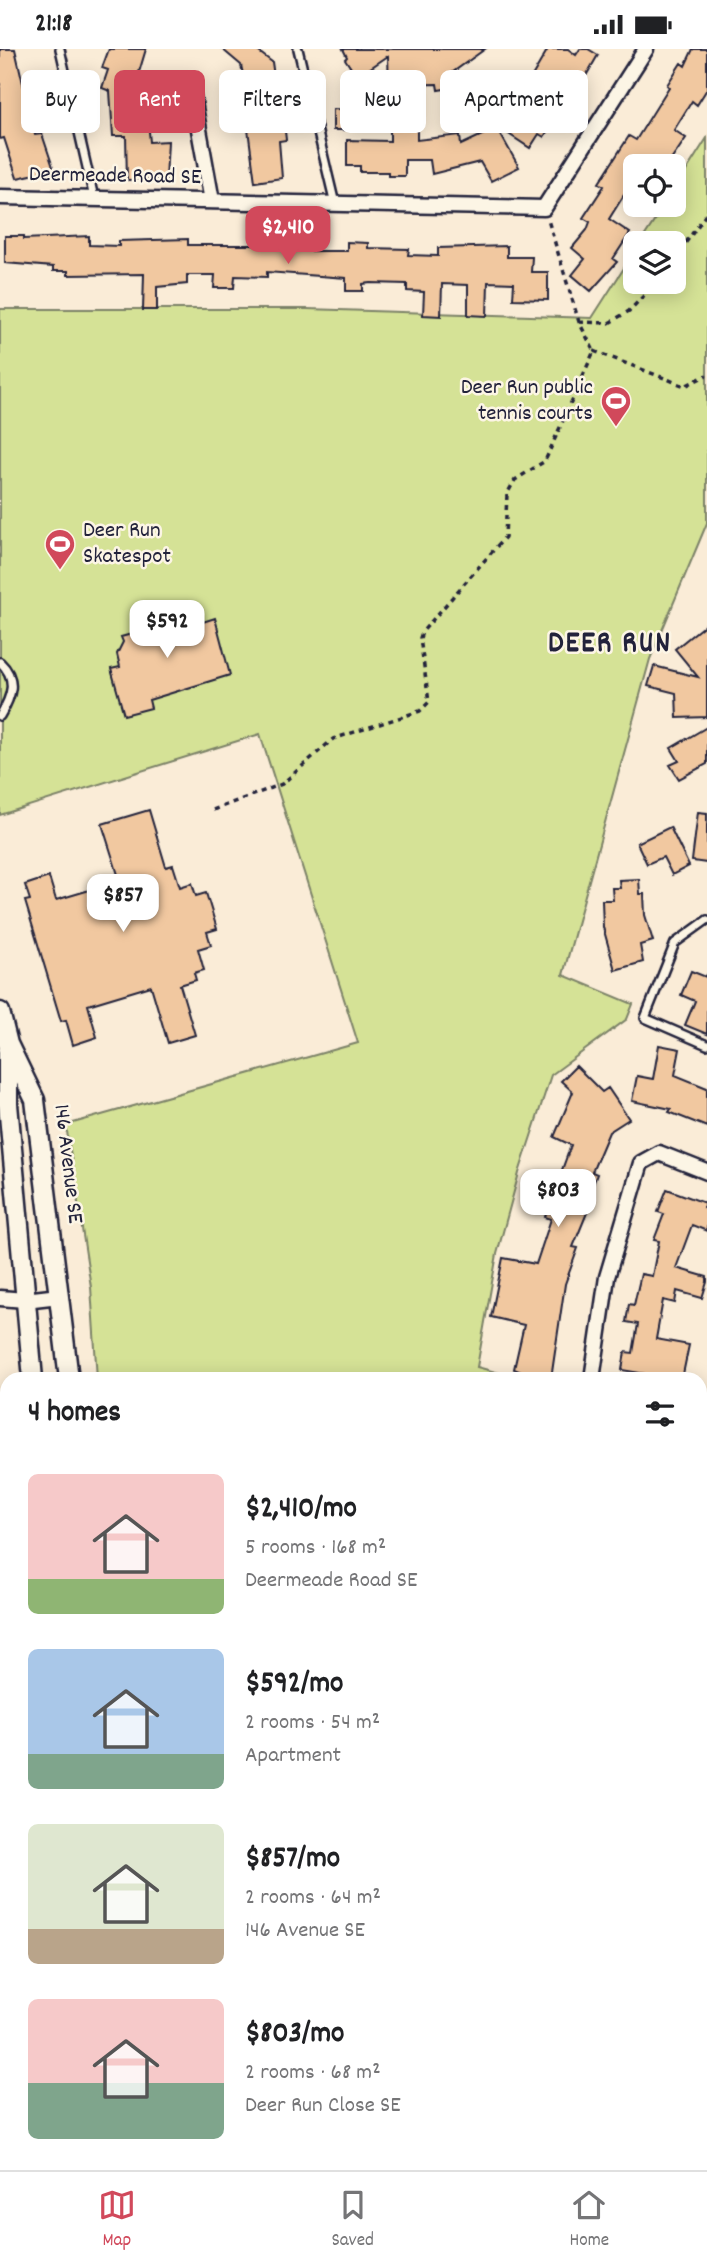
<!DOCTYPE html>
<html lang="en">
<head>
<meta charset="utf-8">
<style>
  body { margin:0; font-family:Dekko,sans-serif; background:#f6f6f6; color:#202124; height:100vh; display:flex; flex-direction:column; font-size:26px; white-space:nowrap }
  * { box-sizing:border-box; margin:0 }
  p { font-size:23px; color:#757577 }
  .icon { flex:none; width:38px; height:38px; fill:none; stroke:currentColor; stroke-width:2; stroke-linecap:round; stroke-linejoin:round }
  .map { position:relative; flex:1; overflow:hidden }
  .panel { position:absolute; left:0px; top:1323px; width:707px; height:798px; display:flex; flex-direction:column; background:#fff; border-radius:21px 21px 0 0; box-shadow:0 4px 18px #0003 }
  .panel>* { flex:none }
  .banner { position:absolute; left:21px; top:21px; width:665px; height:63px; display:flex; gap:14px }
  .buttons { position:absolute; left:623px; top:105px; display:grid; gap:14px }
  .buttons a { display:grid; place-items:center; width:63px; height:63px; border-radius:10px; background:#fff; box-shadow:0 4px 18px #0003; font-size:35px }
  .price { position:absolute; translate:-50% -60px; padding:0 16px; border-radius:14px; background:#fff; color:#222; font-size:23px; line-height:46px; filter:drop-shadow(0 2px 4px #0008) }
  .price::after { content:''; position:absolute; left:50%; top:42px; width:21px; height:16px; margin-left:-10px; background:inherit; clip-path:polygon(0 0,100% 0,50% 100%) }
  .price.active { background:#d1495b; color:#fff }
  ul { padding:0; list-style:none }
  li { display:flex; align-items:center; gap:21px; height:175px; padding:0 28px }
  li span { display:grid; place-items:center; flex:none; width:196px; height:140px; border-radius:10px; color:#555 }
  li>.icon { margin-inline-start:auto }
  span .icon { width:84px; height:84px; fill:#fffc; stroke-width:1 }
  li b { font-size:30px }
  h2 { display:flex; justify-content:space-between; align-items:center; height:84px; padding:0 28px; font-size:30px }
  .tag { padding:0 24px; border-radius:10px; background:#fff; box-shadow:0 4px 18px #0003; font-size:24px; line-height:63px }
  .tag.active { background:#d1495b; color:#fff }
  .status { display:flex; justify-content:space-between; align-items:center; height:49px; padding:0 35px; background:#fff; direction:ltr }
  .status svg { height:19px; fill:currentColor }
  .tabs { display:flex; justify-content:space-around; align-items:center; height:98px; border-top:2px solid #e0e0e0; background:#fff; font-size:19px; color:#757577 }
  .tabs a { display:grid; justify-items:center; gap:4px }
  .tabs .active { color:#d1495b }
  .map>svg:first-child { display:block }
  .green { fill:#d5e296; stroke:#7c8268; stroke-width:2 }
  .building { fill:#f1c8a0; stroke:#22223b; stroke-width:2 }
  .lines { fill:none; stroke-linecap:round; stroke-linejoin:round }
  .service-casing { stroke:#22223b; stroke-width:12 }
  .minor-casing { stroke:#22223b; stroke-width:19 }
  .tertiary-casing { stroke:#22223b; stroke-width:23 }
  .path { stroke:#22223b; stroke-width:3.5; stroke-dasharray:5 5; stroke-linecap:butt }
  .service { stroke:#fcf5e5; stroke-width:7 }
  .minor { stroke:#fcf5e5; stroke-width:14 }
  .tertiary { stroke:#fcf5e5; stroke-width:18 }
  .labels { text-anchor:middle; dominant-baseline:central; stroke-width:5; stroke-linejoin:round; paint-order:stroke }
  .street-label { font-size:23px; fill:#22223b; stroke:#fcf5e5 }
  .poi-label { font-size:23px; fill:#22223b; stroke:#fcf5e5; text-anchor:end }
  .district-label { font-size:30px; font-weight:bold; letter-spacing:2px; fill:#22223b; stroke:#fcf5e5 }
</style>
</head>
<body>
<div class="status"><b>21:18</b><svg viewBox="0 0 49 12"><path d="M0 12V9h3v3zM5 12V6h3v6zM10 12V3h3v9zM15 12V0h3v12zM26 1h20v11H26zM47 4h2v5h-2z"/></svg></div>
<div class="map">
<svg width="707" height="2121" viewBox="0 0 707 2121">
  <rect width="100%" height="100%" fill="#faecd7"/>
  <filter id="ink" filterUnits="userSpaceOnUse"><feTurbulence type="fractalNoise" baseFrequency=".0143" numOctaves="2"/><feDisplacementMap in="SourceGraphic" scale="14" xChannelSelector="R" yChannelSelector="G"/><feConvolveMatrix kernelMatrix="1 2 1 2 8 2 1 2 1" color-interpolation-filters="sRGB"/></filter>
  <g filter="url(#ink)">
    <path class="green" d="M707 89V474L650 610 563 926 633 955 627 970 551 1026 519 1124 497 1205 477 1318 522 1330H97L91 1238 66 1076 358 994 260 685 0 766V260H307L592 269 635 202V233H674V194H640L665 156H674V141Z
      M0 1429 7 1434V1523L0 1519Z"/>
    <path class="building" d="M0 0H15L35 86 42 85 54 121 17 129 4 89 0 90Z
      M109 0H146L131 50 146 52 150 93 168 92 166 130 127 131 126 87H113L110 42 102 39 108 21 102 19Z
      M222 0H255L272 13 277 49 300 45 303 62 283 65 286 91 279 92 282 129 255 133 248 80H245L242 59 250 58 241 16Z
      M343 0H485L449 26 451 39 438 41 437 35 389 36 388 7 357 28 345 10 347 8Z
      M548 0H568L576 6 580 0H588L598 6 568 58 564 55 544 88 539 85 530 99 501 80Z
      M693 0H707V40L697 56 692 52 674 81 686 89 667 117H635V143L629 138 609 170 630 184 613 210 617 213 591 242 572 226 585 210 572 199 587 181 590 173 583 169 604 137 599 134 629 87 636 91 669 38 667 36 681 14 685 17Z
      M333 60 354 61V81H333Z
      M390 74H417V91L460 86 461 96 497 79 519 118 491 132 480 113 432 125 430 111H405V127H388V123H360V117H347V91L390 92Z
      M5 187H24V190L89 187V196L119 197V192L188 190V196H284V200L315 202H347V193L368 194V199L409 200 408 206 438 207V199L507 197V208H532L531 223H548V251L513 250 514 234 488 233 487 267 468 266V236L442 235 441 267 423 266 424 243 407 242V235L371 234 363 235V242H346V229L267 223V228L235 227 234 239H214L215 226H187V235L157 238V261H143L144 225 68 226V222H53V218L5 214Z
      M169 561 175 582 215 569 230 626 149 651 151 659 124 666 111 620 120 618 117 605 123 593 121 588 139 583 135 571Z
      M707 574V668L677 669 676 644 648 637 654 617 698 628 675 600Z
      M707 678V715L679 730 670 716 679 712 671 699Z
      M149 761 166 818 173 816 180 838 192 834 196 847 206 844 217 880 207 883 211 896 198 900 204 921 194 924 196 931 180 936 195 986 168 994 151 937 88 956 97 988 73 996 66 971 61 972 25 852 30 851 25 836 49 828 56 851 120 832 102 775Z
      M698 763 707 764V814L692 812Z
      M670 778 689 817 672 826 663 808 647 815 637 794Z
      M639 830 640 845H644L645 866 653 892 640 896 643 913 615 921 603 878 602 851H613L612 839H620L619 831Z
      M691 922 706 928 707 925V985L685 976 695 952 681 946Z
      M659 996 680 1000 675 1026 707 1039V1078L669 1063 671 1060 632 1052 637 1027 653 1030Z
      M576 1017 602 1043 608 1039 629 1070 609 1083 592 1123 597 1125 587 1152 591 1154 573 1198 578 1199 565 1235 551 1330H538L514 1320 524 1276 491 1268 503 1209 536 1215 551 1170 545 1168 571 1096 554 1088 573 1043 561 1032Z
      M667 1140 705 1154 703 1159 707 1161V1182L692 1176 676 1219 707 1228V1233L702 1249 677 1242 675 1254 663 1251 656 1290 689 1296 682 1330H652V1326L622 1321 625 1303 633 1304 638 1275 626 1273 629 1255 634 1256 641 1225 652 1227 659 1192 654 1191 664 1165 658 1163Z"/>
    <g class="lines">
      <g class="service-casing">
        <path id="service" d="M60 0 94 149
          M298 0 335 155
          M0 613C18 630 12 647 0 667
          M707 871 675 894 645 969 707 996
          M700 1909 707 1913
          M576 2114 588 2121
          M526 2121 530 2114
          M655 2121 660 2114"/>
      </g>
      <g class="minor-casing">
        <path id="minor" d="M192 42 212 152
          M0 148 544 159 646 0
          M0 1249 25 1251 59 1247
          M592 1330 607 1228 641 1114 659 1104 707 1123
          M700 1490 707 1489
          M0 1622 7 1621
          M700 1706 707 1705
          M0 1922 7 1921
          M0 1948 7 1946
          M700 2054 707 2058
          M0 2116 9 2121
          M397 2121 401 2114"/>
      </g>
      <g class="tertiary-casing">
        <path id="tertiary" d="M0 963 8 995 35 1051 69 1330
          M8 1002V1055L33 1330
          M169 2114 170 2121
          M200 2114 201 2121"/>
      </g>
      <path class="path" d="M674 210 707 164
        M579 273 609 274 629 262 657 233
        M594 302 685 337 707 326
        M213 761 282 735 333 690 420 662 429 653 420 589 422 583 505 488 507 445 515 431 545 412 594 302 579 273 548 171"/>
      <use href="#service" class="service"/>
      <use href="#minor" class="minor"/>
      <use href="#tertiary" class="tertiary"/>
    </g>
  </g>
  <defs>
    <g id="stadium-pin" transform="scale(1.575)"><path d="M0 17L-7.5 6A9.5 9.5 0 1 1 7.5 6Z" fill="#d1495b" stroke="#fcf5e5"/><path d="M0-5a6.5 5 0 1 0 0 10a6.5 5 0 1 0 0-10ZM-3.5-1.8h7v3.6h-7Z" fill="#fff"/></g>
  </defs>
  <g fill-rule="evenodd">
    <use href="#stadium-pin" x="616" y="352"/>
    <use href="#stadium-pin" x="60" y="495"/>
  </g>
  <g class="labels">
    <g class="street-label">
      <text transform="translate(115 128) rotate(1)">Deermeade Road SE</text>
      <text transform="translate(67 1115) rotate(83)">146 Avenue SE</text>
    </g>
    <g class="poi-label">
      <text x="593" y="339">Deer Run public<tspan x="593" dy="26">tennis courts</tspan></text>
      <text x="83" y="482" text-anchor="start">Deer Run<tspan x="83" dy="26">Skatespot</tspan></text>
    </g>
    <g class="district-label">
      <text x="610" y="596">DEER RUN</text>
    </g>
  </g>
</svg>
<div class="buttons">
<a><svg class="icon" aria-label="locate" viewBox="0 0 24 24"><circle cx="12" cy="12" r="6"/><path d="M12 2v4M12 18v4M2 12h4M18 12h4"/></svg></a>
<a><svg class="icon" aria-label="layers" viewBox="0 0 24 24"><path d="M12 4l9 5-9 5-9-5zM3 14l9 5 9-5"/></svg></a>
</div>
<b class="price active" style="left:288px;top:217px">$2,410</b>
<b class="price" style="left:167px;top:611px">$592</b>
<b class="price" style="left:123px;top:885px">$857</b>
<b class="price" style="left:558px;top:1180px">$803</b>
<div class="banner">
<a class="tag">Buy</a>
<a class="tag active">Rent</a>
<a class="tag">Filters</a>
<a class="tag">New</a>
<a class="tag">Apartment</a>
</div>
<section class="panel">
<h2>4 homes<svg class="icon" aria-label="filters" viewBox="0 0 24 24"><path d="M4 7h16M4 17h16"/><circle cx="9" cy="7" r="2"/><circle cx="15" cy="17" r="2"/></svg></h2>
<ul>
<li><span style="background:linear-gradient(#f6c9c9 75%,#8fb573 0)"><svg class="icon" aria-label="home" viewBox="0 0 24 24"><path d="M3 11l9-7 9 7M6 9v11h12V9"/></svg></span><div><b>$2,410/mo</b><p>5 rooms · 168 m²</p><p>Deermeade Road SE</p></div></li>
<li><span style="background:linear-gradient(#a9c7e8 75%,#7fa58c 0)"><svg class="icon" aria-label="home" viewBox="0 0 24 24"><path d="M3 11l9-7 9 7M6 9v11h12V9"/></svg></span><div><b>$592/mo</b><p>2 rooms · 54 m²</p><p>Apartment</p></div></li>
<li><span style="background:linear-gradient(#dfe7d0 75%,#b9a48a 0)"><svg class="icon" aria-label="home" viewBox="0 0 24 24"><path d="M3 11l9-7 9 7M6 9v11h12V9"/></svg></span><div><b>$857/mo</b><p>2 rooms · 64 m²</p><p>146 Avenue SE</p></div></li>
<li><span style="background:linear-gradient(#f6c9c9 60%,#7fa58c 0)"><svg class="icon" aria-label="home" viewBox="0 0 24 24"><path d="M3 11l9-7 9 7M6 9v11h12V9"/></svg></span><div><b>$803/mo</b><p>2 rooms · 68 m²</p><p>Deer Run Close SE</p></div></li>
</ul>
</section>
</div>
<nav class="tabs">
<a class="active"><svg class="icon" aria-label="map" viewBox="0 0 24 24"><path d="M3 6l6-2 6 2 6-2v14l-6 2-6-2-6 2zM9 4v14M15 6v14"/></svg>Map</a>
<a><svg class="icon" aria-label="saved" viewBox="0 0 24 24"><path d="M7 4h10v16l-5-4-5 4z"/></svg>Saved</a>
<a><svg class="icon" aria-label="home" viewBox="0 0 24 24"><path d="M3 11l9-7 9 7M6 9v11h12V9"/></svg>Home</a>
</nav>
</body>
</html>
